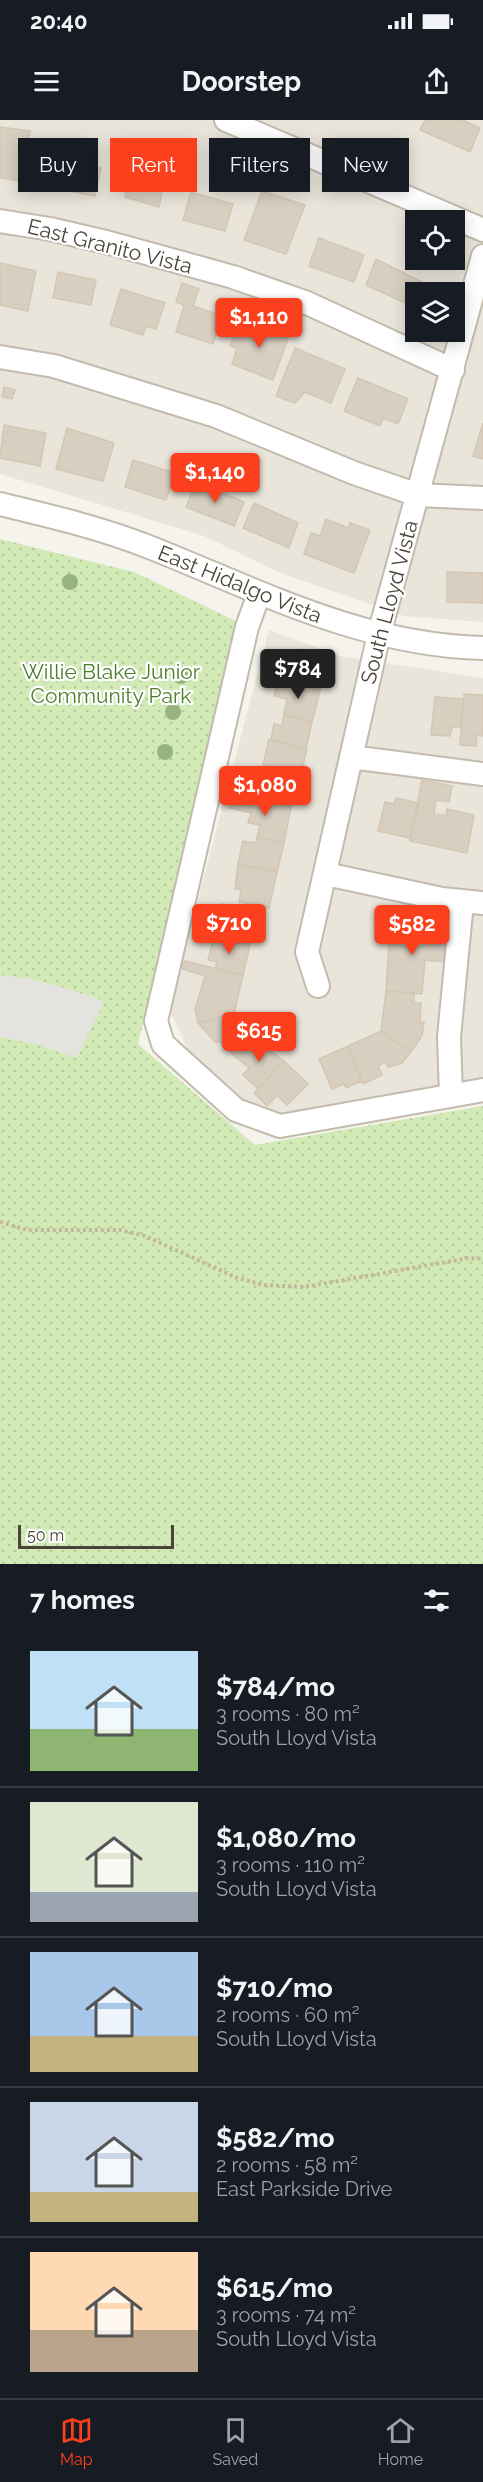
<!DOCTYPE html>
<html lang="en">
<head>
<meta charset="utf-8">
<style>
  body { margin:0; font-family:Raleway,sans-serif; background:#242831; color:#f1f3f6; height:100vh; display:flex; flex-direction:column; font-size:22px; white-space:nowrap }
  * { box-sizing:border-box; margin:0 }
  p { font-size:20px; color:#9ea1a6 }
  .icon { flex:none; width:33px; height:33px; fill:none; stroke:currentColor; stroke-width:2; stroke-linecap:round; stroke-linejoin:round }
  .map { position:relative; height:1444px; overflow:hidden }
  .side { display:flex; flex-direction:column; background:#171b24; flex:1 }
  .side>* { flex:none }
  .banner { position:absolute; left:18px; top:18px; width:447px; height:54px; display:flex; gap:12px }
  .controls { position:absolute; left:405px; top:90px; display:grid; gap:12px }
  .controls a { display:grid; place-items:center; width:60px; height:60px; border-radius:0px; background:#171b24; box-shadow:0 3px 15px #0003; font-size:30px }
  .scale { position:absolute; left:18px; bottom:15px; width:156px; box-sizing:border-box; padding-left:6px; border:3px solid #4b4439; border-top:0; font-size:16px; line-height:21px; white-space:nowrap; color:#4b4439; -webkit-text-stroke:4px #fff; paint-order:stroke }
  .price { position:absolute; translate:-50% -51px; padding:0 14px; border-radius:6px; background:#fc3f1d; color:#fff; font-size:20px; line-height:39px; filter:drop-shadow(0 2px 3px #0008) }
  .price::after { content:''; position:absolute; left:50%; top:36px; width:18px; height:14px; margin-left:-9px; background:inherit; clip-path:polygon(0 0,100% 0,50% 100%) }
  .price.on { background:#222; color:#fff }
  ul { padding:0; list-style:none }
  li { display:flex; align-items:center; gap:18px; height:150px; padding:0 30px }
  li+li { border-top:2px solid #363941 }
  li span { display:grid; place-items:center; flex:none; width:168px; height:120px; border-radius:0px; color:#555 }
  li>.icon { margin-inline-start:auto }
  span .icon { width:72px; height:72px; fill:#fffc; stroke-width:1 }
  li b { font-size:26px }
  h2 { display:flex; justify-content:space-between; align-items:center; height:72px; padding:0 30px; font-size:26px }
  .tag { padding:0 21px; border-radius:0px; background:#171b24; box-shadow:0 3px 15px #0003; font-size:21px; line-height:54px }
  .tag.on { background:#fc3f1d; color:#fff }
  .status { display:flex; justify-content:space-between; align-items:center; height:42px; padding:0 30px; background:#171b24; direction:ltr }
  .status svg { height:16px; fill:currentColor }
  header { display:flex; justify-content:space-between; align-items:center; height:78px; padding:0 30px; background:#171b24; font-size:27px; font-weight:700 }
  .tab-bar { display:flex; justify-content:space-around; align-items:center; height:84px; border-top:2px solid #363941; background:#171b24; font-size:16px; color:#9ea1a6 }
  .tab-bar a { display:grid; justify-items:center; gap:3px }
  .tab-bar .on { color:#fc3f1d }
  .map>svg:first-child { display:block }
  .residential { fill:#eae5da; fill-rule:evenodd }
  .park { fill:url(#park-dots) }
  .parking { fill:#e5e3e0 }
  .building { fill:#d8cfc1; stroke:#d3c7b4; stroke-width:1.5 }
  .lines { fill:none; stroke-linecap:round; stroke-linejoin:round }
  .minor-casing { stroke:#c2bbae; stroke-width:26 }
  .path { stroke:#c4b79f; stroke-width:4; stroke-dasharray:3 3; stroke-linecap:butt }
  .minor { stroke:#fff; stroke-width:22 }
  .tree { fill:#97b381 }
  .labels { text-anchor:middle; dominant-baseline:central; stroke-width:4.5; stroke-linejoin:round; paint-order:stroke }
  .street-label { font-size:21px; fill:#4b4439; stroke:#fff }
  .park-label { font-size:21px; fill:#4a7f2a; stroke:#fff }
</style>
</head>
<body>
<div class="status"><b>20:40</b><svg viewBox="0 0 49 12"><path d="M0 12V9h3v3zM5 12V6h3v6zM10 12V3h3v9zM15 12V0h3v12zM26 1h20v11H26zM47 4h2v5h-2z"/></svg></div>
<header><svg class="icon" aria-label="menu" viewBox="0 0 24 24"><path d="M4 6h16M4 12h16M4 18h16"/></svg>Doorstep<svg class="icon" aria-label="share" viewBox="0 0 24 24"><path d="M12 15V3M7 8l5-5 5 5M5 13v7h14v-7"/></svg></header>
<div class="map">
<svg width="483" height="1444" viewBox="0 0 483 1444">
  <defs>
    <pattern id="park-dots" width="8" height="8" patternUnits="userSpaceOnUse" patternTransform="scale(1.5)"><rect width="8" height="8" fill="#d2eab5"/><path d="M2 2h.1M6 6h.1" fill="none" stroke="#b6ca9c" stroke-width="1.8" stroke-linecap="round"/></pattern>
  </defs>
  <rect width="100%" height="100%" fill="#f6f3ec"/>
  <path class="residential" d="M0 0H483V502L404 496 278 452 204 416 0 354ZM416 100H454V140H416ZM416 172H454V212H416Z
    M269 510 340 536 483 558V960L288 996 253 987 190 934 169 889Z"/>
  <path class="park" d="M0 419 134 452 238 502 138 924 255 1025 483 986V1444H0Z"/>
  <path class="parking" d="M0 855 32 859 65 868 104 881 77 938 35 924 0 917Z"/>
  <path class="building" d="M425 0H462L480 8 470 32 420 10Z
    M0 7 30 11 27 32 42 34 38 63 0 58Z
    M60 40 101 48 95 76 56 69Z
    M132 50 165 59 159 87 125 77Z
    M262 71 305 85 286 134 244 120Z
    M191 72 233 84 225 111 183 100Z
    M319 118 364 135 354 162 309 146Z
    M376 139 422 162 418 172H416L412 186 366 165Z
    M0 143 36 151 28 191 0 185Z
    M58 152 96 160 91 185 53 178Z
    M182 163 199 169 193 186 222 196 213 224 176 212 184 185 176 182Z
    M121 169 165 183 156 209 146 206 143 215 110 205Z
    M250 201 289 216 273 260 232 244 237 228 230 226 238 207 246 210Z
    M295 228 345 249 331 283 305 272 295 283 276 276Z
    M358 258 408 279 398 304 383 298 380 306 344 291Z
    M4 267 15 270 12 279 2 277Z
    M483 303V339L473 336Z
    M4 305 46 313 40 346 0 338Z
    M67 308 114 323 103 361 56 349Z
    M133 340 175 353 166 380 125 367Z
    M196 362 244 382 234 406 186 387Z
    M254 383 298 403 289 428 243 408Z
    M326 399 348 408 350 403 370 410 354 453 304 434 311 413 320 416Z
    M447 452 483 453V483L447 482Z
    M299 529 329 537 320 571 281 560 288 533 297 535Z
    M278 559 320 571 312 602 284 595 287 579 274 576Z
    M464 574 483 575V616L477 615 476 626 460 625Z
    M435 577 463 579 461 608 452 607 450 616 431 615Z
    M284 595 312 602 306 629 271 620 274 604 282 606Z
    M269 619 307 629 299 663 269 655 271 647 263 645Z
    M269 655 299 663 291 687 251 679 254 660 269 663Z
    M422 660 452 666 449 682 436 680 434 694 446 696 447 689 474 695 467 733 410 721Z
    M234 674 291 687 284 723 257 717 260 705 248 703 251 693 230 688Z
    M396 678 419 683 410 718 378 711 385 682 394 684Z
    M257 717 284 723 277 752 238 744 243 721 256 723Z
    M238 744 277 752 269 788 239 782 241 770 235 769Z
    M222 784 259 793 250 825 214 816Z
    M390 805 446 809 444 842 425 840 422 874 386 871Z
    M214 816 250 825 243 855 215 848 217 842 208 840Z
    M185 841 243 855 234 894 198 903 195 889 205 856 180 848Z
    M386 871 414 873V883H421L420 903 424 902 422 916 411 932 381 911Z
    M238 893 244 899 240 903 256 920 237 938 219 921 216 923 198 903Z
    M381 911 411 932 402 943 388 947 386 942 378 946 382 955 363 964 348 926Z
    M256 920 284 941 258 969 243 955 249 948 237 938Z
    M348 926 362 961 346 968 344 964 332 969 319 939Z
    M284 941 308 964 287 985 277 975 267 986 254 973Z"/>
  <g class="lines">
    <g class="minor-casing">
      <path id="minor" d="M226 0 483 110
        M0 101 50 109 110 123 233 157 307 183 453 250
        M0 237 54 246 216 296 354 353 418 375 483 378
        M0 384C50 396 101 408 149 427 260 471 361 525 483 528
        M259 474 247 507 156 901 163 924 236 990 280 1006 483 970
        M351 637 483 654
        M326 754 442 779 483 783
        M318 866 307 832 379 514 483 136
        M451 976 449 917 462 782"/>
    </g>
    <path class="path" d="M0 1102 27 1110H120L145 1116 235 1157 263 1165 304 1167 469 1138 483 1139"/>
    <use href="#minor" class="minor"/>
  </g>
  <g class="tree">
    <circle cx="70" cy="462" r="8"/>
    <circle cx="181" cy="556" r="8"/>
    <circle cx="173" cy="592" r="8"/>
    <circle cx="165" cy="632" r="8"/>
  </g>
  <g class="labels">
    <g class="street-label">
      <text transform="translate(110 126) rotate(14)">East Granito Vista</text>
      <text transform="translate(240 464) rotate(22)">East Hidalgo Vista</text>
      <text transform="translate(389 482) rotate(-75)">South Lloyd Vista</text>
    </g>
    <g class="park-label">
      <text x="111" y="551">Willie Blake Junior<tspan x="111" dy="24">Community Park</tspan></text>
    </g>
  </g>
</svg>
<div class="controls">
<a><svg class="icon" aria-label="locate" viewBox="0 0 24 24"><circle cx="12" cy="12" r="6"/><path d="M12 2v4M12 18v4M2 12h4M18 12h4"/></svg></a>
<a><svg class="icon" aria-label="layers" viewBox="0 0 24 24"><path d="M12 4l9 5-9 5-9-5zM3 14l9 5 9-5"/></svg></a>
</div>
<div class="scale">50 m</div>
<b class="price" style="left:259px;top:229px">$1,110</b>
<b class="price" style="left:215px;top:384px">$1,140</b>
<b class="price on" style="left:298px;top:580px">$784</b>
<b class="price" style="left:265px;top:697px">$1,080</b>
<b class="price" style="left:229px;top:835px">$710</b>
<b class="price" style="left:412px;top:836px">$582</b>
<b class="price" style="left:259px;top:943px">$615</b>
<div class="banner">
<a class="tag">Buy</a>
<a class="tag on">Rent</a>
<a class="tag">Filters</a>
<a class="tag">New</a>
</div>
</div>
<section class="side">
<h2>7 homes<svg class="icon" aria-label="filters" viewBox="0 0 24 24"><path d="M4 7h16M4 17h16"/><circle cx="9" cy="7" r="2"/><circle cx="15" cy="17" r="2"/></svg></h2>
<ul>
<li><span style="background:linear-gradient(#bfe0f5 65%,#8fb573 0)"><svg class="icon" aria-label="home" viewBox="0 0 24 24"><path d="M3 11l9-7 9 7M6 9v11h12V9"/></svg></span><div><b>$784/mo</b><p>3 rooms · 80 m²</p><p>South Lloyd Vista</p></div></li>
<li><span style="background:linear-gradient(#dfe7d0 75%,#9aa5b1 0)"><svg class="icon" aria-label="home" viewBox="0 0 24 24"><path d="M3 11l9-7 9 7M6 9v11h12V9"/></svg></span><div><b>$1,080/mo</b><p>3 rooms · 110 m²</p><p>South Lloyd Vista</p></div></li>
<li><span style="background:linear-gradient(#a9c7e8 70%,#c2b280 0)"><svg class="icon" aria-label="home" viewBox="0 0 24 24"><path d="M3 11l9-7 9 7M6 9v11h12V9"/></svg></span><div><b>$710/mo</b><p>2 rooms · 60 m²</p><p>South Lloyd Vista</p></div></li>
<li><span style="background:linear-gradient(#c9d6e8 75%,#c2b280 0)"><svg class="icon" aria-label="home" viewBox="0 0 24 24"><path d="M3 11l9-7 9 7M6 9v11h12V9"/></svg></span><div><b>$582/mo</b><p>2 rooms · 58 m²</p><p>East Parkside Drive</p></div></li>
<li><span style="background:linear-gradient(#ffd9b3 65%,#b9a48a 0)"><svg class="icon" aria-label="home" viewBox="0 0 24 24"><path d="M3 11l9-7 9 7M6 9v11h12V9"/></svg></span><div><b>$615/mo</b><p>3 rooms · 74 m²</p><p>South Lloyd Vista</p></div></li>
</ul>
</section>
<nav class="tab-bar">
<a class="on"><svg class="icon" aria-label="map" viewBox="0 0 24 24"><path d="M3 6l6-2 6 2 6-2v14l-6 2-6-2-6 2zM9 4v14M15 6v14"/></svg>Map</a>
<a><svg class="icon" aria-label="saved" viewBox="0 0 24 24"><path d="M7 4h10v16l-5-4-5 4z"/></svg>Saved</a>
<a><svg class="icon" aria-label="home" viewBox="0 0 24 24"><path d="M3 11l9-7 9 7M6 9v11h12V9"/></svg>Home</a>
</nav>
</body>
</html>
